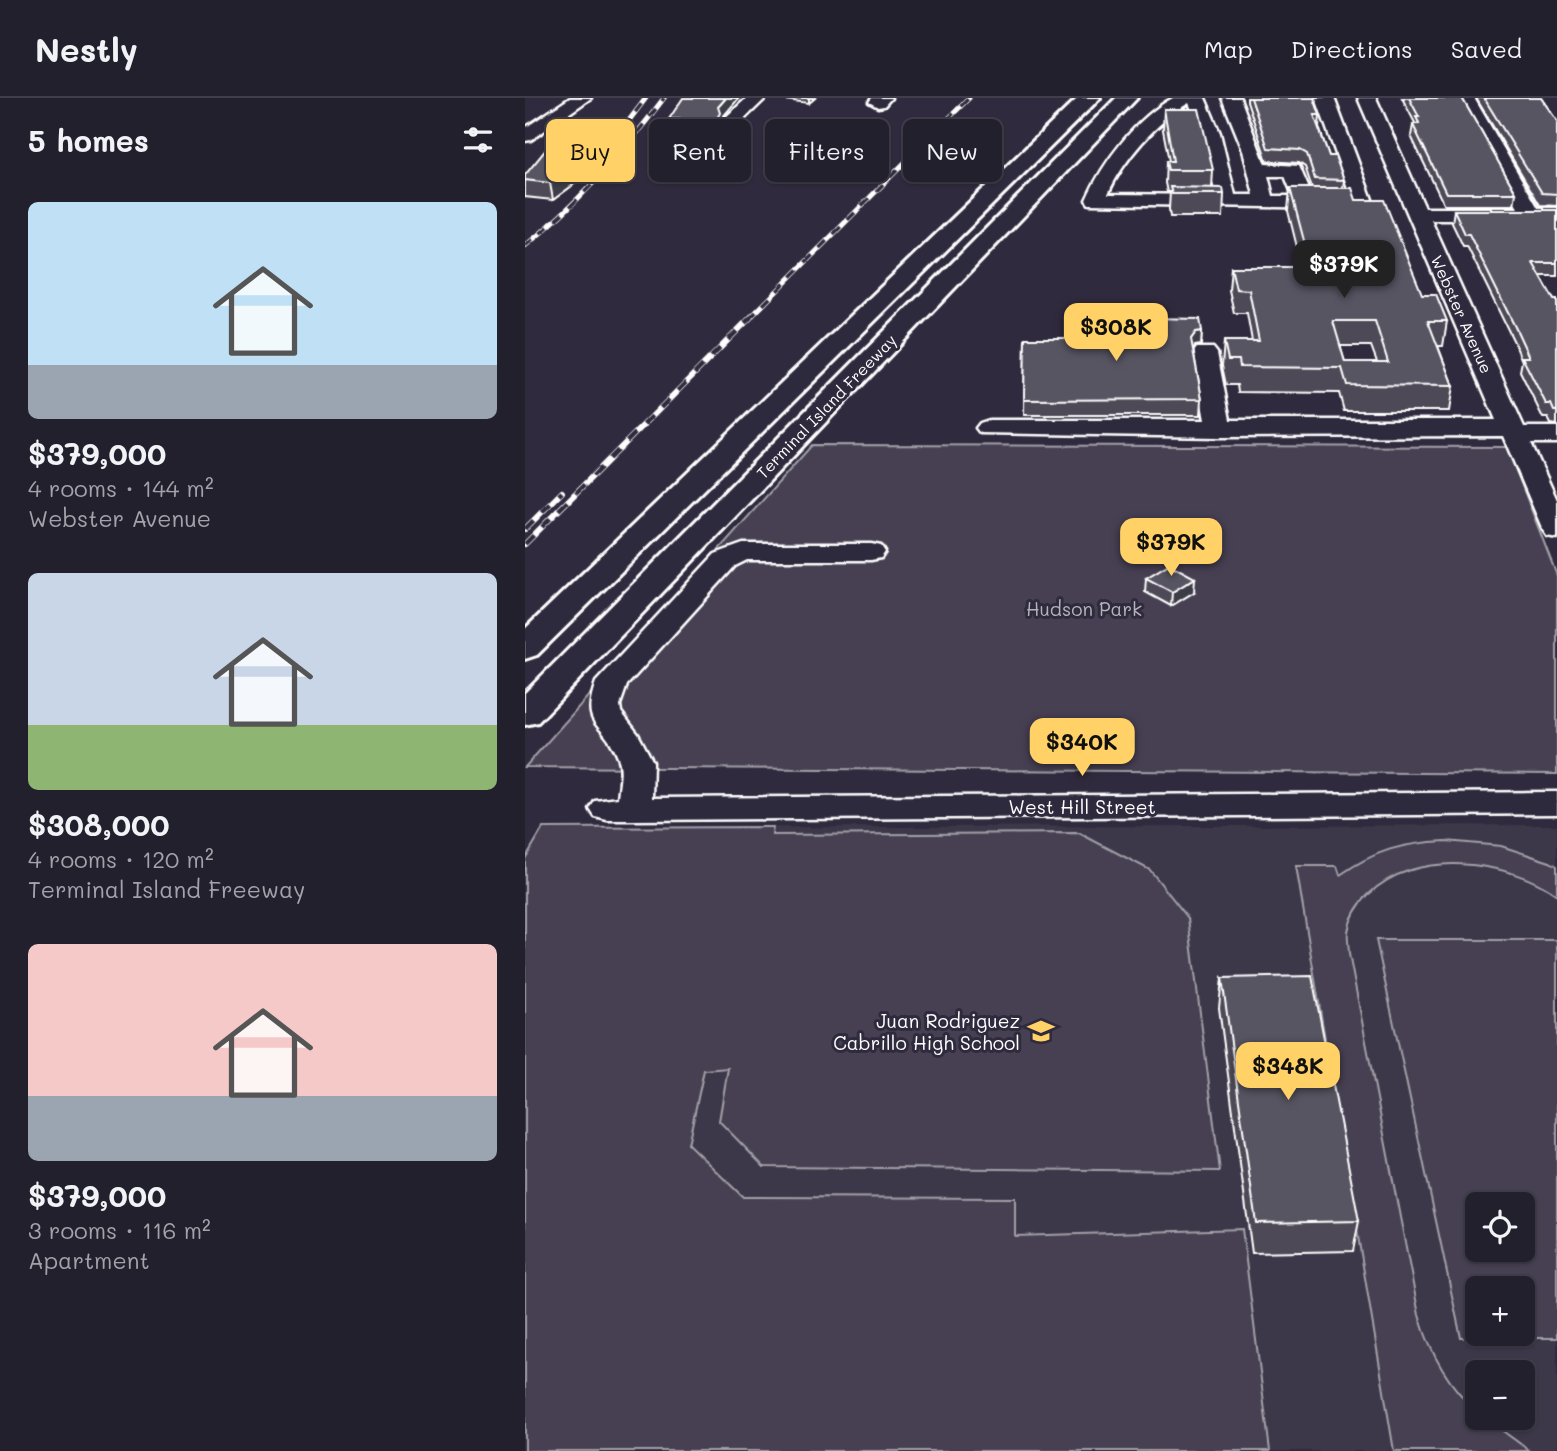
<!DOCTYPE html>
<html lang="en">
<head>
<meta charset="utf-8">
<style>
  body { margin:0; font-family:Mali,sans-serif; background:#2b2836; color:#f1f3f6; height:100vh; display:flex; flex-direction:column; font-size:26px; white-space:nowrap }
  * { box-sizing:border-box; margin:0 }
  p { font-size:23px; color:#a3a3aa }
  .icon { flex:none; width:38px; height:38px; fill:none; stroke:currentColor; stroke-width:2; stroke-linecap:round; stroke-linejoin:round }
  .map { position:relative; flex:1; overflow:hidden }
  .panel { display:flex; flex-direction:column; background:#23202e; width:525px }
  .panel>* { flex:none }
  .top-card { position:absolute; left:21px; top:21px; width:665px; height:63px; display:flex; gap:14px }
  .buttons { position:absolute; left:940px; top:1094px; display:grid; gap:14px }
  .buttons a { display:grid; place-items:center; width:70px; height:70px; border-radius:10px; background:#23202e; box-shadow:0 2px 5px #0004,0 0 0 2px #403e4a; font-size:35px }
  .price { position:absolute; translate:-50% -60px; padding:0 16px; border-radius:14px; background:#ffd166; color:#111; font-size:23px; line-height:46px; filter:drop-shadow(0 2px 4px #0008) }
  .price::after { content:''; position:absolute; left:50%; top:42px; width:21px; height:16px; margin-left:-10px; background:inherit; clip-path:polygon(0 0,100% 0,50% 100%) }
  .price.active { background:#222; color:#fff }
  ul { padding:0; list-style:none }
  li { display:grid; align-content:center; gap:14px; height:371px; padding:0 28px }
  li span { display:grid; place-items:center; height:217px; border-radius:10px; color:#555 }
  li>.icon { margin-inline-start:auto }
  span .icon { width:126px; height:126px; fill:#fffc; stroke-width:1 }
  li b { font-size:30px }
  h2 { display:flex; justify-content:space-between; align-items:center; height:84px; padding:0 28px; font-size:30px }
  .chip { padding:0 24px; border-radius:10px; background:#23202e; box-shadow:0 2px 5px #0004,0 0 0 2px #403e4a; font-size:24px; line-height:63px }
  .chip.active { background:#ffd166; color:#111 }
  header { display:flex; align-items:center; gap:42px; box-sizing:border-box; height:98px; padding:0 35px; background:#23202e; border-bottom:2px solid #403e4a }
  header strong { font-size:33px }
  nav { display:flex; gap:38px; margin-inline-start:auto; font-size:24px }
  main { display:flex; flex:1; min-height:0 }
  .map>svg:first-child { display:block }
  .built { fill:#3c3749; fill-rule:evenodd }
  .green { fill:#464152; stroke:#a2a0a8; stroke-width:2; fill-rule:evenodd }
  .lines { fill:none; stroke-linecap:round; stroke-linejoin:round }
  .minor-casing { stroke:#fff; stroke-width:5 }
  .highway-casing { stroke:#fff; stroke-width:6 }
  .minor { fill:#2f2a3d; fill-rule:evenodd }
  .highway { fill:#2f2a3d; fill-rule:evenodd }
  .rail-far1-casing { stroke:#fff; stroke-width:5 }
  .rail-casing { stroke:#fff; stroke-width:6 }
  .rail-far1 { stroke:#2f2a3d; stroke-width:3.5; stroke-dasharray:10; stroke-linecap:butt }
  .rail { stroke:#2f2a3d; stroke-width:4.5; stroke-dasharray:12; stroke-linecap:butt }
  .wall { fill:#4d4956; stroke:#fff; stroke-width:2; fill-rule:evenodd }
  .shaded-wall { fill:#3e3c46; stroke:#fff; stroke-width:2 }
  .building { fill:#595564; stroke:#fff; stroke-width:2; fill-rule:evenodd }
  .labels { text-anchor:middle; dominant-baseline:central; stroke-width:6; stroke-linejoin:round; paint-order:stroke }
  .far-street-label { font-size:16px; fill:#fff; stroke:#2f2a3d }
  .park-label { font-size:19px; fill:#b5b3ba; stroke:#2f2a3d }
  .street-label { font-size:19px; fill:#fff; stroke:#2f2a3d }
  .poi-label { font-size:19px; fill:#fff; stroke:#2f2a3d; text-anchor:end }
</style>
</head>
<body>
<header>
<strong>Nestly</strong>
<nav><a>Map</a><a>Directions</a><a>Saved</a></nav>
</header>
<main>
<section class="panel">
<h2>5 homes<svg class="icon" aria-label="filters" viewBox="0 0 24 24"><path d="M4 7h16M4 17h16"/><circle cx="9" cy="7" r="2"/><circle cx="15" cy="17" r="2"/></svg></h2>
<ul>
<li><span style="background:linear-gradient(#bfe0f5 75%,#9aa5b1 0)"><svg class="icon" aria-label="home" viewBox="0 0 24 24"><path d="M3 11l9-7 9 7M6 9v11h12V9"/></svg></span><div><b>$379,000</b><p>4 rooms · 144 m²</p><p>Webster Avenue</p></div></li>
<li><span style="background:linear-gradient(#c9d6e8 70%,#8fb573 0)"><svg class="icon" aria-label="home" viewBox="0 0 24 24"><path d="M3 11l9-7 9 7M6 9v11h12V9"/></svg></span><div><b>$308,000</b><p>4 rooms · 120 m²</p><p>Terminal Island Freeway</p></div></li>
<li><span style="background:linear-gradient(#f6c9c9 70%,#9aa5b1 0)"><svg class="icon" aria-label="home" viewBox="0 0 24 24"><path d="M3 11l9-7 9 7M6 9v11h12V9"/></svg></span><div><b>$379,000</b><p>3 rooms · 116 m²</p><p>Apartment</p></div></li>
</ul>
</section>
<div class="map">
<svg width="1032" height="1353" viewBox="0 0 1032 1353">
  <rect width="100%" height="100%" fill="#2f2a3d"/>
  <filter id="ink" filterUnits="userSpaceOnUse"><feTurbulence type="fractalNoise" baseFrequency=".0143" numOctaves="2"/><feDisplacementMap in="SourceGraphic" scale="14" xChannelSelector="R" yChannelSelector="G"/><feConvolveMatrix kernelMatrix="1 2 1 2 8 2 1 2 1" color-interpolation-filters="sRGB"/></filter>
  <g filter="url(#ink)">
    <path class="built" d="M1032 727V1353H0V761L18 730ZM952 1106H998V1152H952ZM952 1190H998V1236H952ZM952 1274H998V1320H952Z"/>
    <path class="green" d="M287 347 982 349 1032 478V676L0 669Z
      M248 729 247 737 554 735 625 772 663 820 695 1073 239 1069 194 1023 203 970 179 972 163 1046 218 1099 490 1100V1138L717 1131 745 1353H0V761L18 730Z
      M921 743 976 748 1025 764 1032 768V797C983 762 889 750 843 797 833 807 825 820 823 834 822 841 824 849 824 856L894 1217C905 1255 922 1287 952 1313V1320H960L1005 1353H869L771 768H812L815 777C851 752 877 745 921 743Z
      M851 842H1032V1240H936ZM952 1106H998V1152H952ZM952 1190H998V1236H952Z"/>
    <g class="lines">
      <g class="minor-casing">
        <path id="minor" d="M45 0H66L6 42 0 43V30Z
          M222 0H241L212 28H200L197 24 200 20Z
          M347 0H366L359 8 353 9 344 4Z
          M648 0H680L695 35 710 97H729L718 52 697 0H715L740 66 774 68 787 98 815 100 818 104 815 108 808 110 564 106 561 102C578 64 611 20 648 0ZM664 5 677 35 691 97 583 96C598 62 632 23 664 5ZM743 78H760L768 98H748Z
          M791 0H809L848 104 845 108H831L828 104Z
          M833 0H851L900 110H993L931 0H949L1013 110H1032V122H906L999 329H1032V345H1006L1032 402V440L1022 438 1018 432 978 338 694 339 455 335 451 330 455 325 464 322H680L668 255 672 250H688L692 255 705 322H971Z
          M218 446H346L356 448 360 454 356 460 346 462H222L210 468 102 587 95 607 96 614 113 636 128 664 127 700 1032 694V716L109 722H82L70 719 65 711 70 703 93 700C94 689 98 672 94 662 80 621 54 633 71 584L190 456Z"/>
      </g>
      <g class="highway-casing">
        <path id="highway" d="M553 0H575L12 557 0 561V531Z
          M591 0H612L13 624 0 627V595Z"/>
      </g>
      <use href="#minor" class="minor"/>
      <use href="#highway" class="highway"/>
      <g class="rail-far1-casing">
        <path id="rail-far1" d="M62 78 121 0
          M0 148C54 105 98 55 139 0
          M224 221 444 0"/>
      </g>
      <g class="rail-casing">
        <path id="rail" d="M0 431 37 394
          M0 446 226 219"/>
      </g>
      <use href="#rail-far1" class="rail-far1"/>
      <use href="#rail" class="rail"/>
    </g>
    <path class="wall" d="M243 0H290L284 5Z
      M722 0H789L795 17 794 29 804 58 819 82 818 90 831 102 897 196 922 223 918 248H913L928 288 924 313H819L814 295 713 294 712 287H701L697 268 699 243H727L722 215H709L704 192 706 169H777L763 113 765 90H787L780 69 774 65 742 63 722 3ZM815 248H846L852 264H820Z
      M877 0H937L991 95 989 107H919L886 38 888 27 890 25Z
      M951 0H1016L1032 23V108L1015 107Z
      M639 11 688 72 687 90 699 96 698 119H645L644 111 645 94H642L640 85 641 63H644L638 32Z
      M144 21H196L197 28 193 36 146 34Z
      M65 45 68 62 48 87 28 102 0 99V77Z
      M929 112H1032V178H1015L1029 202H1032V327L1026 326 1023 320H1018L995 273 997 263 990 246 942 148H938L927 125Z
      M573 219 677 233 676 247 670 248 668 251 677 301 676 317H499L500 240H573Z
      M621 480 669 494 646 508 620 494Z
      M697 880 834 1123 828 1153 727 1155 694 910Z"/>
    <path class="shaded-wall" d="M201 0H214L196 21 197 28 193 36 191 22 193 9Z
      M284 0H290L284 5Z
      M65 45 68 62 48 87 28 102 25 85Z
      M677 233 676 247 670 248 665 255 666 241 671 234Z
      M670 480 669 494 646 508 647 494Z"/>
    <path class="building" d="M158 0H201L193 9 195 15 191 22 144 21Z
      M726 0H789L795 17H789L804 58H810L819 82 790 81 782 56 775 52 743 50Z
      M884 0H937L991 95H921L888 27 894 25 891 19H894Z
      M959 0H1016L1032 23V96L1017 95Z
      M639 11H674L688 72H643L641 63H648Z
      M27 44 65 45 45 71 25 85 0 82V77Z
      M645 89 698 90 699 96H647Z
      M765 90H827L831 102H859L897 196H911L922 223H903L928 288 822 287 817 270 715 269 714 262H703L699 243H734L724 192 711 191 706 169H786ZM808 223H850L863 264H820Z
      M929 112H1032V165H1008L1029 202H1032V313H1029L1026 306H1021L997 259H1004L992 233 944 136H940Z
      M573 219 675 221 677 233 671 234 666 241 677 301 499 302 500 240H574Z
      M644 466 670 480 647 494 621 480Z
      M787 878 834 1123 731 1125 697 880Z"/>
  </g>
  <defs>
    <g id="school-bare" transform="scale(2.1)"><path d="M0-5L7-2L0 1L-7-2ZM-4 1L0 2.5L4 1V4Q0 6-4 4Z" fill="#ffd166" stroke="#2f2a3d" stroke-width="2.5" paint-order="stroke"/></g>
  </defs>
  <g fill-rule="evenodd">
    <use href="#school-bare" x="516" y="933"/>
  </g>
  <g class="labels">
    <g class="far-street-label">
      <text transform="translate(937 216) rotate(66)">Webster Avenue</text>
      <text transform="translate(301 308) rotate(-46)">Terminal Island Freeway</text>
    </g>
    <g class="park-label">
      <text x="559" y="510">Hudson Park</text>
    </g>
    <g class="street-label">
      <text x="557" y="708">West Hill Street</text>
    </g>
    <g class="poi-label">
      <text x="495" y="922">Juan Rodriguez<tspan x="495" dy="22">Cabrillo High School</tspan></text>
    </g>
  </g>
</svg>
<div class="buttons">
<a><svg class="icon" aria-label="locate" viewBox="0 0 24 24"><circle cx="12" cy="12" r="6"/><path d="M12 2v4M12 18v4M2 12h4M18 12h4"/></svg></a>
<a>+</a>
<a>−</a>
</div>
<b class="price active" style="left:819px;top:202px">$379K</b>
<b class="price" style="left:591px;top:265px">$308K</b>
<b class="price" style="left:646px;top:480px">$379K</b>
<b class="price" style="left:557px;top:680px">$340K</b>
<b class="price" style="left:763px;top:1004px">$348K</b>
<div class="top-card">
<a class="chip active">Buy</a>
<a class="chip">Rent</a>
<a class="chip">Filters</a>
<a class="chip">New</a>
</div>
</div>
</main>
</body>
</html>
